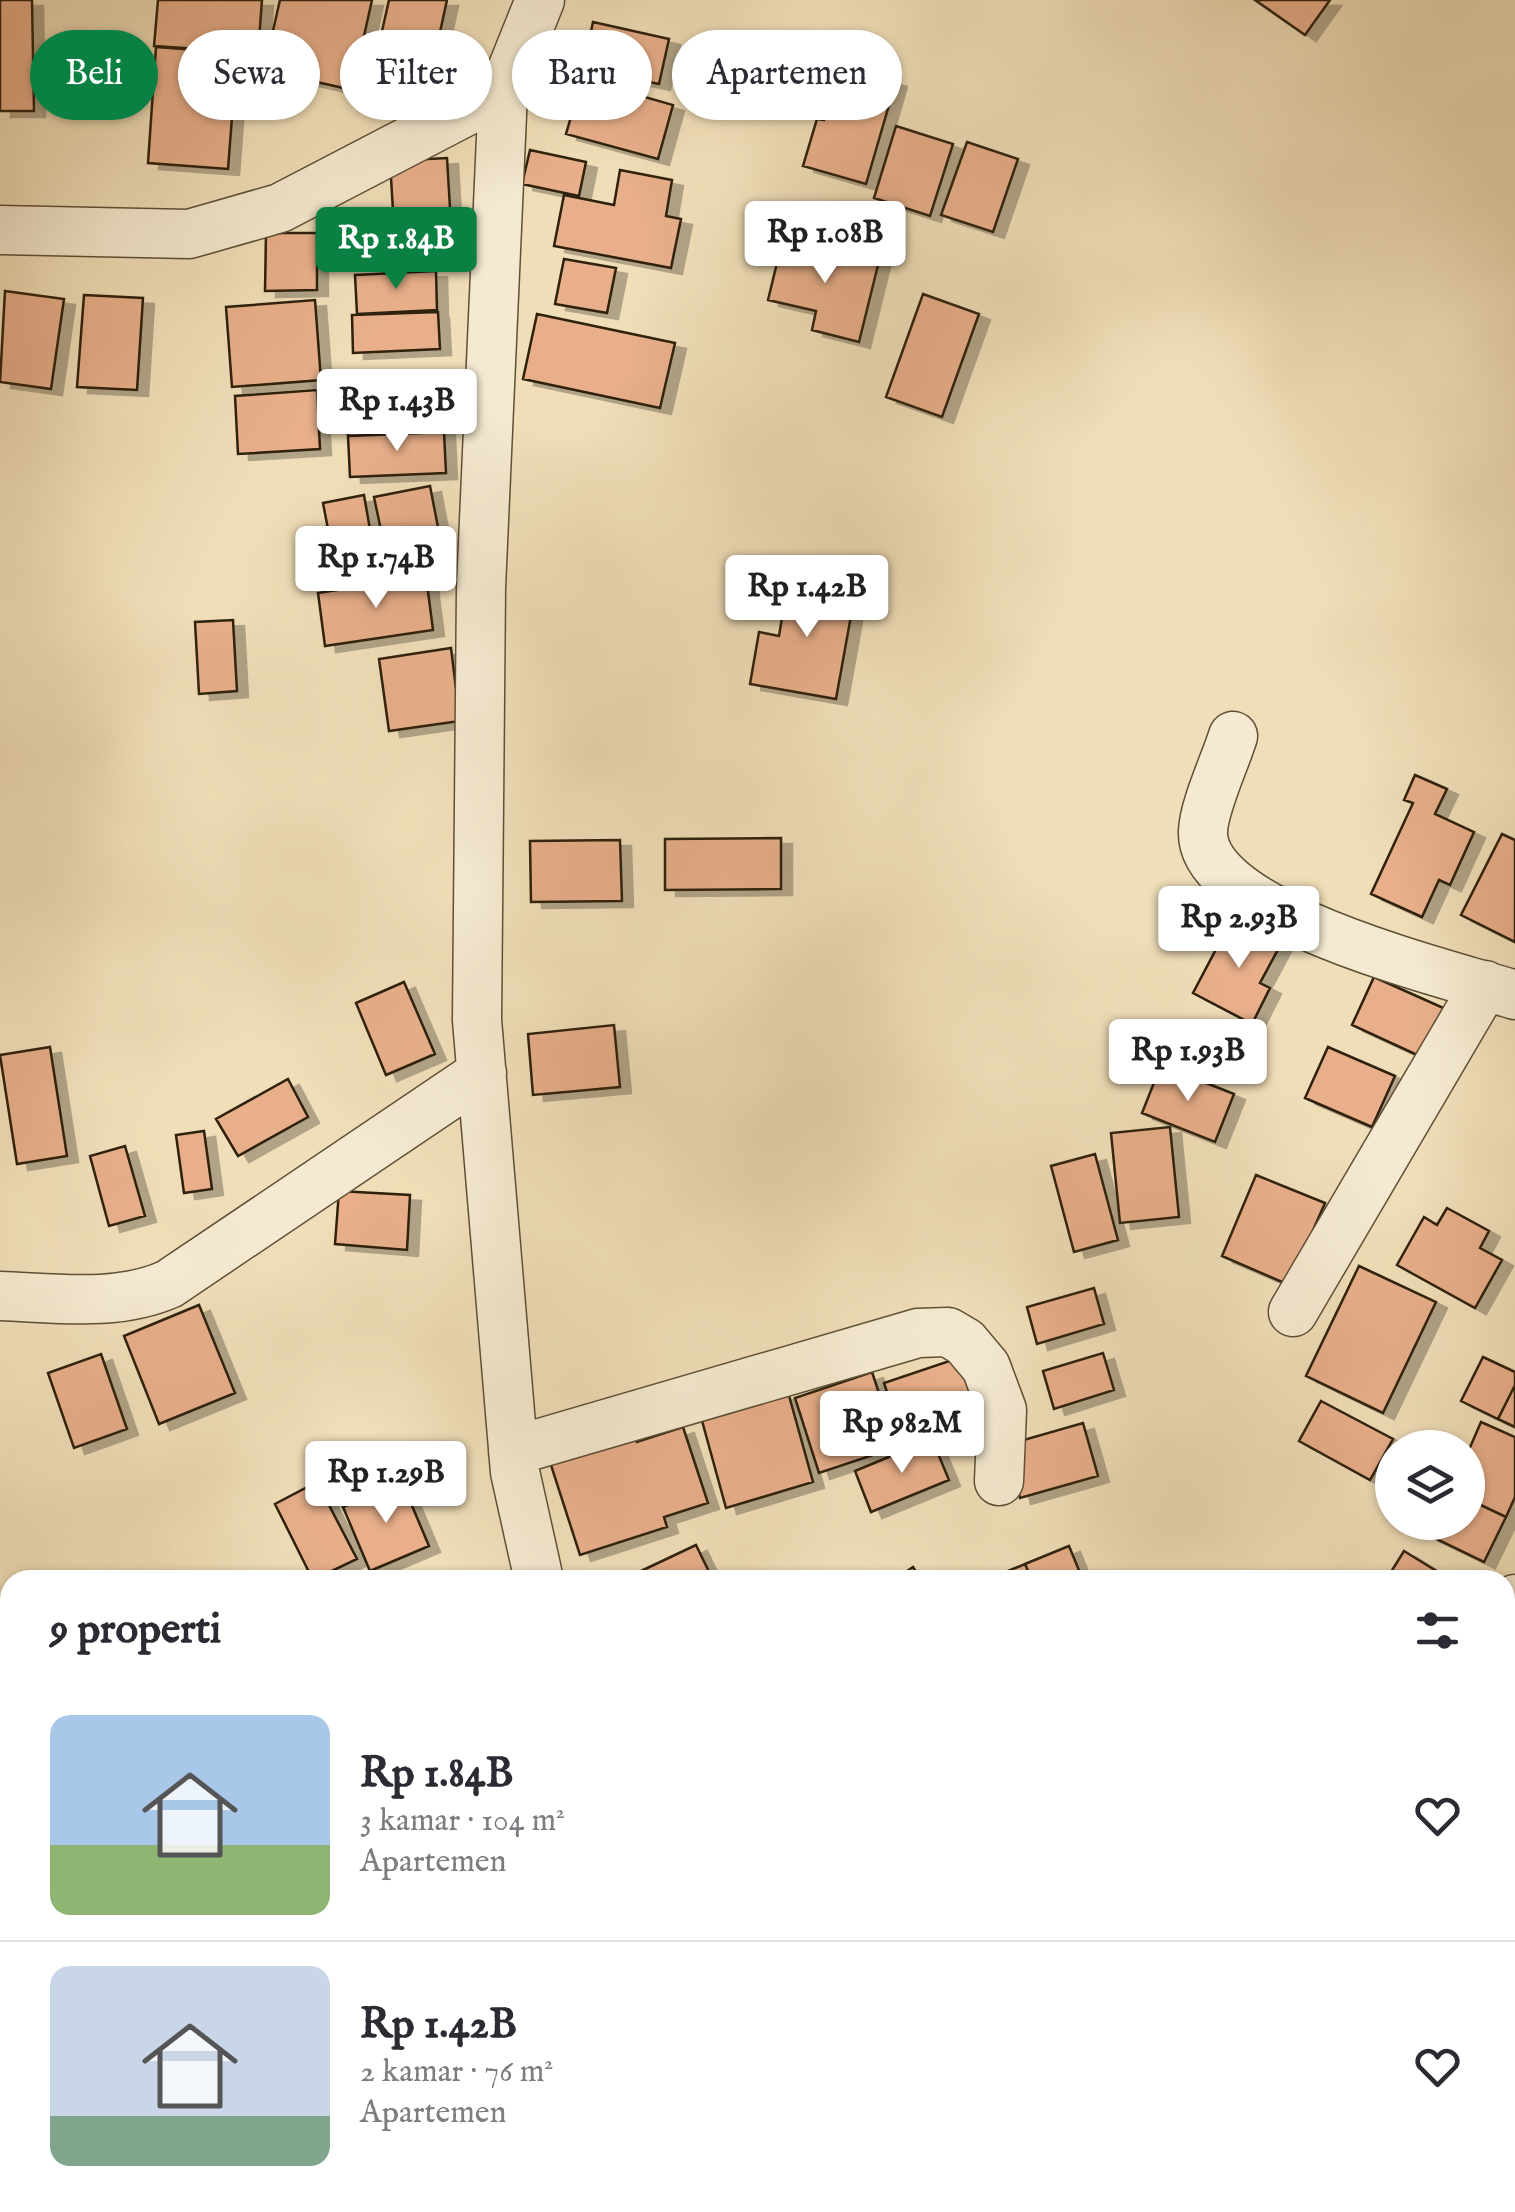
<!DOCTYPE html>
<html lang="id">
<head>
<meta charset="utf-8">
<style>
  body { margin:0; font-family:"IM FELL English",serif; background:#f7f7f7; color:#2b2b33; height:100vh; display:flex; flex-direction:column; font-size:38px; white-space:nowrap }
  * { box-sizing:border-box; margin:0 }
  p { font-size:32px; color:#7c7c81 }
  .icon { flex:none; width:55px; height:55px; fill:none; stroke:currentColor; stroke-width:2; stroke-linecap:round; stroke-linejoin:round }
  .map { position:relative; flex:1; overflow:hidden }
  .side { position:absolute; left:0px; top:1570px; width:1515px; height:642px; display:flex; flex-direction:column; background:#fff; border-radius:30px 30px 0 0; box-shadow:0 2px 8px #0004 }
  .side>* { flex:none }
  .hud { position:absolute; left:30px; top:30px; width:1000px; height:90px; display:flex; gap:20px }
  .fabs { position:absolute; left:1375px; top:1430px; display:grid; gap:20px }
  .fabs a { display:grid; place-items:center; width:110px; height:110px; border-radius:50%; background:#fff; box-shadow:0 2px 8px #0004; font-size:50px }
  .price { position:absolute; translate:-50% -85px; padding:0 22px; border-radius:10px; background:#fff; color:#222; font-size:32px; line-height:65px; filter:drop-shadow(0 2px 5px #0008) }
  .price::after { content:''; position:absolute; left:50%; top:60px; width:30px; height:22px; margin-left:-15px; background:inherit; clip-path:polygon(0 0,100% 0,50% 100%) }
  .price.selected { background:#0b8043; color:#fff }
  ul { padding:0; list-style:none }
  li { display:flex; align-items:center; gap:30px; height:250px; padding:0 50px }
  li+li { border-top:2px solid #e1e1e2 }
  li span { display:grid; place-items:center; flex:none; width:280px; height:200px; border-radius:20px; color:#555 }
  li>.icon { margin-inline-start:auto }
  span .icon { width:120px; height:120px; fill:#fffc; stroke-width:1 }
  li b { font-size:42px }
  h2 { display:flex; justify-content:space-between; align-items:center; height:120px; padding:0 50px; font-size:42px }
  .chip { padding:0 35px; border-radius:45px; background:#fff; box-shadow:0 2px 8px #0004; font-size:35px; line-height:90px }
  .chip.selected { background:#0b8043; color:#fff }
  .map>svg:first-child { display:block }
  .building { fill:#e8af8a; stroke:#2e200c; stroke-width:2.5; filter:url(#shadow) }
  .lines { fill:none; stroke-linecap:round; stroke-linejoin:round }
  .street-casing { stroke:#5e5037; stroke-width:51 }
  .street { stroke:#f5ead1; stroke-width:48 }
</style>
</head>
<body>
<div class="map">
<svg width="1515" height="2212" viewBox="0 0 1515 2212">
  <defs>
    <filter id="shadow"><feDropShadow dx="11" dy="6" stdDeviation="0" flood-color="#0004"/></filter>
  </defs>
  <rect width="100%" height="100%" fill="#f0deb8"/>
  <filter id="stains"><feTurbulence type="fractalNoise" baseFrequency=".002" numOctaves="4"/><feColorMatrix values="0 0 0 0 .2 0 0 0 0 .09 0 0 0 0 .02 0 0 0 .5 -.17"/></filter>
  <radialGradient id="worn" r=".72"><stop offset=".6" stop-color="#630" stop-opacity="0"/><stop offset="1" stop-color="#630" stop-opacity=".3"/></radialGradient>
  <path class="building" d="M0 0H32L34 111H0Z
    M158 0H262L258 53 154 46Z
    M280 0H372L352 90 264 70Z
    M389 0H447L427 92 371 80Z
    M1255 0H1330L1305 35Z
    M593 22 669 39 659 84 583 68Z
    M156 47 237 53 228 169 148 163Z
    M840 66 896 81 866 184 803 166 817 119 824 120Z
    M582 79 673 105 658 159 566 134Z
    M896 126 953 144 930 216 874 198Z
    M967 142 1018 159 993 232 941 215Z
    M530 150 586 162 579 196 522 184Z
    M447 158 450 208 393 211 390 161Z
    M620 170 672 180 666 216 681 219 671 268 554 246 564 195 614 205Z
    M453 210 455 259 361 265 358 216Z
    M266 233H317V290L265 291Z
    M783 238 879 261 859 342 812 330 816 311 768 300Z
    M564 259 616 268 607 313 555 304Z
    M436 271 437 310 357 314 355 275Z
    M5 291 64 299 51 389 0 382Z
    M923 294 979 314 942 417 886 397Z
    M84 295 143 298 137 390 77 387Z
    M315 300 321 380 232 387 226 307Z
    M438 312 440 349 353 353 352 315Z
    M537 314 675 343 660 408 523 379Z
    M442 381 444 432 348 436 346 386Z
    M317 390 320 449 238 454 235 396Z
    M444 432 446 473 350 477 348 436Z
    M430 486 442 548 387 559 374 497Z
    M364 495 375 558 335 566 323 503Z
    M426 576 433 630 325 646 318 593Z
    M789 576 856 588 836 699 750 684 759 632 779 636Z
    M233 620 237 691 199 694 195 622Z
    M451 648 460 721 389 731 379 659Z
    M1415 775 1447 789 1435 814 1474 832 1450 885 1439 880 1422 917 1371 894 1413 803 1404 800Z
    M1502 834 1515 840V942L1461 915Z
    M781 838V889L665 890V839Z
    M620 840 622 901 531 902 530 841Z
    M1233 917 1282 942 1260 983 1270 988 1252 1024 1193 993Z
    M1374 977 1450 1011 1428 1060 1352 1025Z
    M404 982 435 1054 386 1075 356 1003Z
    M614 1025 620 1087 533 1095 528 1034Z
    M50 1047 67 1156 17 1164 0 1055Z
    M1328 1047 1395 1076 1372 1127 1305 1098Z
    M1161 1065 1234 1094 1215 1142 1142 1113Z
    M288 1079 308 1117 238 1156 216 1119Z
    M1170 1127 1179 1217 1120 1223 1111 1133Z
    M204 1131 212 1189 184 1193 176 1135Z
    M125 1146 145 1216 109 1226 90 1156Z
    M1095 1154 1118 1240 1074 1252 1051 1166Z
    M1256 1175 1325 1203 1289 1285 1222 1256Z
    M339 1191 410 1195 407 1250 335 1244Z
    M1447 1208 1489 1231 1480 1248 1502 1260 1475 1308 1397 1265 1424 1217 1437 1225Z
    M1359 1266 1436 1302 1383 1413 1306 1376Z
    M1094 1288 1104 1324 1037 1344 1027 1307Z
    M199 1305 235 1393 159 1424 124 1336Z
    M1103 1353 1114 1390 1054 1409 1043 1371Z
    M101 1354 127 1429 74 1448 48 1373Z
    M967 1355 988 1416 904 1444 884 1383Z
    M1483 1357 1515 1372V1385L1498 1419 1461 1401Z
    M872 1372 897 1447 819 1473 795 1398Z
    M1515 1385V1427L1498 1419Z
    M788 1392 813 1482 726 1508 701 1417Z
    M1321 1401 1393 1439 1370 1480 1299 1441Z
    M1481 1422 1515 1437V1497L1506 1517 1468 1499V1452Z
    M1083 1423 1098 1476 1020 1498 1006 1445Z
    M683 1427 708 1503 664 1517 667 1527 580 1555 550 1462 635 1434 637 1442Z
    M932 1439 949 1480 871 1512 855 1471Z
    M317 1482 357 1559 313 1580 275 1504Z
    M402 1482 429 1546 370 1571 343 1507Z
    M1468 1499 1506 1517 1484 1562 1428 1535 1434 1522H1468Z
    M696 1545 713 1580H622Z
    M1069 1546 1083 1580H1032L1025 1564Z
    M1404 1551 1451 1580H1386Z
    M1025 1564 1032 1580H986Z
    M913 1567 921 1580H894Z
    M1505 1757 1515 1761V1809L1505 1806Z
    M1505 1853 1515 1859V1887L1505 1904Z
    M757 2202H827L816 2212H764Z
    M858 2202 865 2212H841L855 2202Z
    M861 2202H926L933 2212H868Z
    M1052 2202H1149L1154 2209 1053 2212 1048 2205Z"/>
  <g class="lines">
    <g class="street-casing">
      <path id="street" d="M0 230 189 234 280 208 503 92
        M1233 736C1225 762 1204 806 1203 831 1199 915 1450 974 1515 995
        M0 1296C56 1298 117 1307 169 1284L482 1073
        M1293 1312 1485 985
        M513 1451 918 1333 948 1332 965 1342 986 1367 1002 1410 999 1481
        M539 1580 515 1472 477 1020 481 588 503 92 540 0
        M1505 1616 1515 1599
        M366 2202V2212
        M959 2212 969 2202"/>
    </g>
    <use href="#street" class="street"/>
  </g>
  <rect width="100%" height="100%" filter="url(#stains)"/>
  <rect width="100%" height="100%" fill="url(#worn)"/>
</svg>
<div class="fabs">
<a><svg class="icon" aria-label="layers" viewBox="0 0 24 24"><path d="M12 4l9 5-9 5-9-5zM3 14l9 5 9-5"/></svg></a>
</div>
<b class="price" style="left:825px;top:286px">Rp 1.08B</b>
<b class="price selected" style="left:396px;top:292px">Rp 1.84B</b>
<b class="price" style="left:397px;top:454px">Rp 1.43B</b>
<b class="price" style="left:376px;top:611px">Rp 1.74B</b>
<b class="price" style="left:807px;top:640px">Rp 1.42B</b>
<b class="price" style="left:1239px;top:971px">Rp 2.93B</b>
<b class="price" style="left:1188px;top:1104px">Rp 1.93B</b>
<b class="price" style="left:902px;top:1476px">Rp 982M</b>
<b class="price" style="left:386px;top:1526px">Rp 1.29B</b>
<div class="hud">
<a class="chip selected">Beli</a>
<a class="chip">Sewa</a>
<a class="chip">Filter</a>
<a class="chip">Baru</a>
<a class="chip">Apartemen</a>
</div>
<section class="side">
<h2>9 properti<svg class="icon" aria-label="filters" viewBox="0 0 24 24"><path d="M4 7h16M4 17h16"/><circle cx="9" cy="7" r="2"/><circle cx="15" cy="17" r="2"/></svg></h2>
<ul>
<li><span style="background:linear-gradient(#a9c7e8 65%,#8fb573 0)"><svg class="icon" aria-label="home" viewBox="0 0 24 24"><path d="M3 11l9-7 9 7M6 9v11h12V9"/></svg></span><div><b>Rp 1.84B</b><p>3 kamar · 104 m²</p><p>Apartemen</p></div><svg class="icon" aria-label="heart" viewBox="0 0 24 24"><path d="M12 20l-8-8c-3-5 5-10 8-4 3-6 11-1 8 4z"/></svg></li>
<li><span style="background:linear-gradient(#c9d6e8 75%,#7fa58c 0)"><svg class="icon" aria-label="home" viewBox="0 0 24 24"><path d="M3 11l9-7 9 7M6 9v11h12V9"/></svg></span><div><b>Rp 1.42B</b><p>2 kamar · 76 m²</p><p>Apartemen</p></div><svg class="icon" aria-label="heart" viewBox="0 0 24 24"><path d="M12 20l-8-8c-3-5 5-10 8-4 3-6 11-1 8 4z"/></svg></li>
</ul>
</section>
</div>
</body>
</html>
